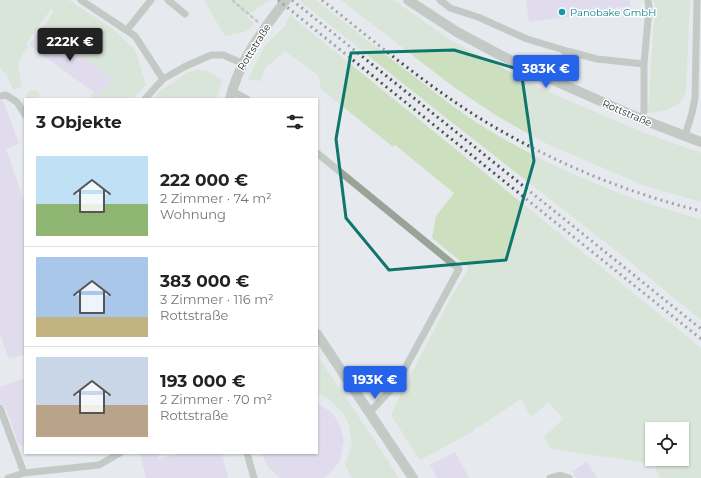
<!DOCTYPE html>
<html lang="de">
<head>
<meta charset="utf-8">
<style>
  body { margin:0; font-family:Montserrat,sans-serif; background:#f2f2f2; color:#222; height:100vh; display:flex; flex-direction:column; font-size:15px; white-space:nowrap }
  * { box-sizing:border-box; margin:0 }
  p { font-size:13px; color:#767676 }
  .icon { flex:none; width:22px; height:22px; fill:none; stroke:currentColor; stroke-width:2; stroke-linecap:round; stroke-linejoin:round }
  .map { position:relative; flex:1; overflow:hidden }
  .panel { position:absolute; left:24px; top:98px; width:294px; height:356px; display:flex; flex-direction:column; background:#fff; border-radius:0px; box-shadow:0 1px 3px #0004 }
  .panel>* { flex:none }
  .controls { position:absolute; left:645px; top:422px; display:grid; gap:8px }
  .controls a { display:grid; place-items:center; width:44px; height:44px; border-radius:0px; background:#fff; box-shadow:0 1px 3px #0004; font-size:20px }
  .price { position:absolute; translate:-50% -34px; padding:0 9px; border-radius:4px; background:#2563eb; color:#fff; font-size:13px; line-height:26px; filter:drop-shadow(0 1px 2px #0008) }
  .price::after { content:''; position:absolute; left:50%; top:24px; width:12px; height:9px; margin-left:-6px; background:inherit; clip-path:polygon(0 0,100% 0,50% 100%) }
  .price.selected { background:#222; color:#fff }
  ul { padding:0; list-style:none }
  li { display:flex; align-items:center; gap:12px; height:100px; padding:0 12px }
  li+li { border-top:1px solid #e0e0e0 }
  li span { display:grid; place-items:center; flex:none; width:112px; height:80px; border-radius:0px; color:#555 }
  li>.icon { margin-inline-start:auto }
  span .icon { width:48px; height:48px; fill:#fffc; stroke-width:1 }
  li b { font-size:17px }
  h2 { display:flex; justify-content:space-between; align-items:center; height:48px; padding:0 12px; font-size:17px }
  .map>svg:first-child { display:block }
  .green { fill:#cce0c0; fill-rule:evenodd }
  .building { fill:#d9ccee }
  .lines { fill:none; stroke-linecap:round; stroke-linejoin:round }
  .path { stroke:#9d9fa2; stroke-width:2.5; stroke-dasharray:4 2; stroke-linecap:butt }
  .service { stroke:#99a498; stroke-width:7 }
  .minor { stroke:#99a498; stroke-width:10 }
  .tertiary { stroke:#99a498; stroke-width:10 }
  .rail { stroke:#4f5052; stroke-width:3; stroke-dasharray:2 4; stroke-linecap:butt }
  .marked { fill:none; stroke:#0f766e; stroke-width:3; stroke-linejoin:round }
  .culture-dot { fill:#0f9aa8; stroke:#fff; stroke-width:1.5 }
  .labels { text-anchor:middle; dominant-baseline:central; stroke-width:3; stroke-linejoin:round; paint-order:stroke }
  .culture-label { font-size:10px; fill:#0d838f; stroke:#fff; text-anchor:start }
  .street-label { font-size:10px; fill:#2b2c2d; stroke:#fff }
</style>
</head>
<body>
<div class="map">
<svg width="701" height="478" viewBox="0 0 701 478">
  <rect width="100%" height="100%" fill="#e6e9ed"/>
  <path class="green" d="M0 0H69L114 30 135 50 146 85 133 99H89L93 92 99 96 111 79 42 28 54 11 51 9 26 44 29 47 22 55 18 64 22 85 19 88 13 90 6 73H3L0 65Z
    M204 0H270L246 16 254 24 245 32 225 36Z
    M301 0H316C346 24 376 47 407 71 433 91 459 112 487 129 553 169 627 200 701 219V320L619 253 445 117 300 1Z
    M341 0H394L449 39 542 89 647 134 701 153V202L643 185 543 142 497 116 455 88Z
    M654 0H690L686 92C681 108 663 112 648 113L655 6Z
    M290 15 701 348V478H660L654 464 551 449 544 437 563 419 549 402 531 417 521 399 479 427 478 426 474 429V431L420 460 391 415 395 405 453 294 469 268 432 238 436 216 454 193 395 145 393 147 321 89 318 75 285 51 265 68 260 81 248 79 261 53 266 45 284 27ZM652 429H682V459H652Z
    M199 70 209 71 222 80 217 99H152L162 89 179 79 187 72Z
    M34 90 40 93 38 98 39 99H25L28 92Z
    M317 355 373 438 399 478H352L345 465 352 443 349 426 344 414 329 399 317 393Z"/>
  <path class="building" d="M526 0H630V6L596 11 597 13 529 22Z
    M42 28 112 79 99 96 29 45Z
    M3 100 19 144 6 149 25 204V354L9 359 0 334V101Z
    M25 378V448L18 443 5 406 0 403V387Z
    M317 403 331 412 335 417 341 428 344 441 340 460 332 471 324 478H280L269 468 261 453H317Z
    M455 452 469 478H437L430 465Z
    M140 453H158L159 459 184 453H222L228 478H146Z
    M587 462 597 478H576L572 471Z"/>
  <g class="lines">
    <path class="path" d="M232 0 258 22"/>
    <path class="service" d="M81 0 135 36 163 79
      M168 0 185 14
      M440 0 450 8 478 17 527 39 567 51 597 59 644 64V111L641 119
      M127 30 151 0
      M644 64 649 8 648 0
      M555 81 567 51
      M232 91 247 99
      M0 96 6 95 17 102 25 115
      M145 99 163 79 184 67 211 55H223L242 63
      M685 136 692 113 695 98 697 0
      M317 153 459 269 397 383 370 412
      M0 408 24 473
      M247 453 254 478
      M8 478 24 473 99 465 120 453
      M550 478 560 475 569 478"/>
    <path class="minor" d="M408 0 457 32 500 55 555 81 641 119 701 142"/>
    <path class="tertiary" d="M230 99C239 61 262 31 286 0
      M317 334 413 478"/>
    <path class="rail" d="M278 0 701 339
      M292 0 701 329
      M322 0C371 39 420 80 473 114 541 157 622 192 701 211"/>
  </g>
  <path d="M0 0H701V478H0ZM454 50 521 70 534 161 506 260 389 270 346 218 336 139 351 53Z" fill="#e6e9ed" fill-opacity=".55" fill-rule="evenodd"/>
  <path class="marked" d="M454 50 521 70 534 161 506 260 389 270 346 218 336 139 351 53Z"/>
  <circle class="culture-dot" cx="562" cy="12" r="4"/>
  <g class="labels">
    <g class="culture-label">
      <text x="570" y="12">Panobake GmbH</text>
    </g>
    <g class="street-label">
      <text transform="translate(254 47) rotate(-58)">Rottstraße</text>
      <text transform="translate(627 113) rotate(23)">Rottstraße</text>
    </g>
  </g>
</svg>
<div class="controls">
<a><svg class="icon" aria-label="locate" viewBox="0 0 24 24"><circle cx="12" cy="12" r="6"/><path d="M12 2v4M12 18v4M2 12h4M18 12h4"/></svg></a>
</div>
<b class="price selected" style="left:70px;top:62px">222K €</b>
<b class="price" style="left:546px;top:89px">383K €</b>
<b class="price" style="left:375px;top:400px">193K €</b>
<section class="panel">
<h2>3 Objekte<svg class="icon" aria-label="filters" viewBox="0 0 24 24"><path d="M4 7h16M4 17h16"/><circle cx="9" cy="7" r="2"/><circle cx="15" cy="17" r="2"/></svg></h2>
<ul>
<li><span style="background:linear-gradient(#bfe0f5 60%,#8fb573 0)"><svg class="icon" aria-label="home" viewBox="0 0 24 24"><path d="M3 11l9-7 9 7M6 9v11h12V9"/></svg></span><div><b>222 000 €</b><p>2 Zimmer · 74 m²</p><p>Wohnung</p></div></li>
<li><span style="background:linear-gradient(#a9c7e8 75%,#c2b280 0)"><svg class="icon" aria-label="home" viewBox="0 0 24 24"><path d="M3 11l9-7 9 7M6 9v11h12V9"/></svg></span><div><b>383 000 €</b><p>3 Zimmer · 116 m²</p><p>Rottstraße</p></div></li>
<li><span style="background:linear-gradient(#c9d6e8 60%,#b9a48a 0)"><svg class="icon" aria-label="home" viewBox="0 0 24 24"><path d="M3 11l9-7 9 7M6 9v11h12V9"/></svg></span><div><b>193 000 €</b><p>2 Zimmer · 70 m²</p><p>Rottstraße</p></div></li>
</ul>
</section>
</div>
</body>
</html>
